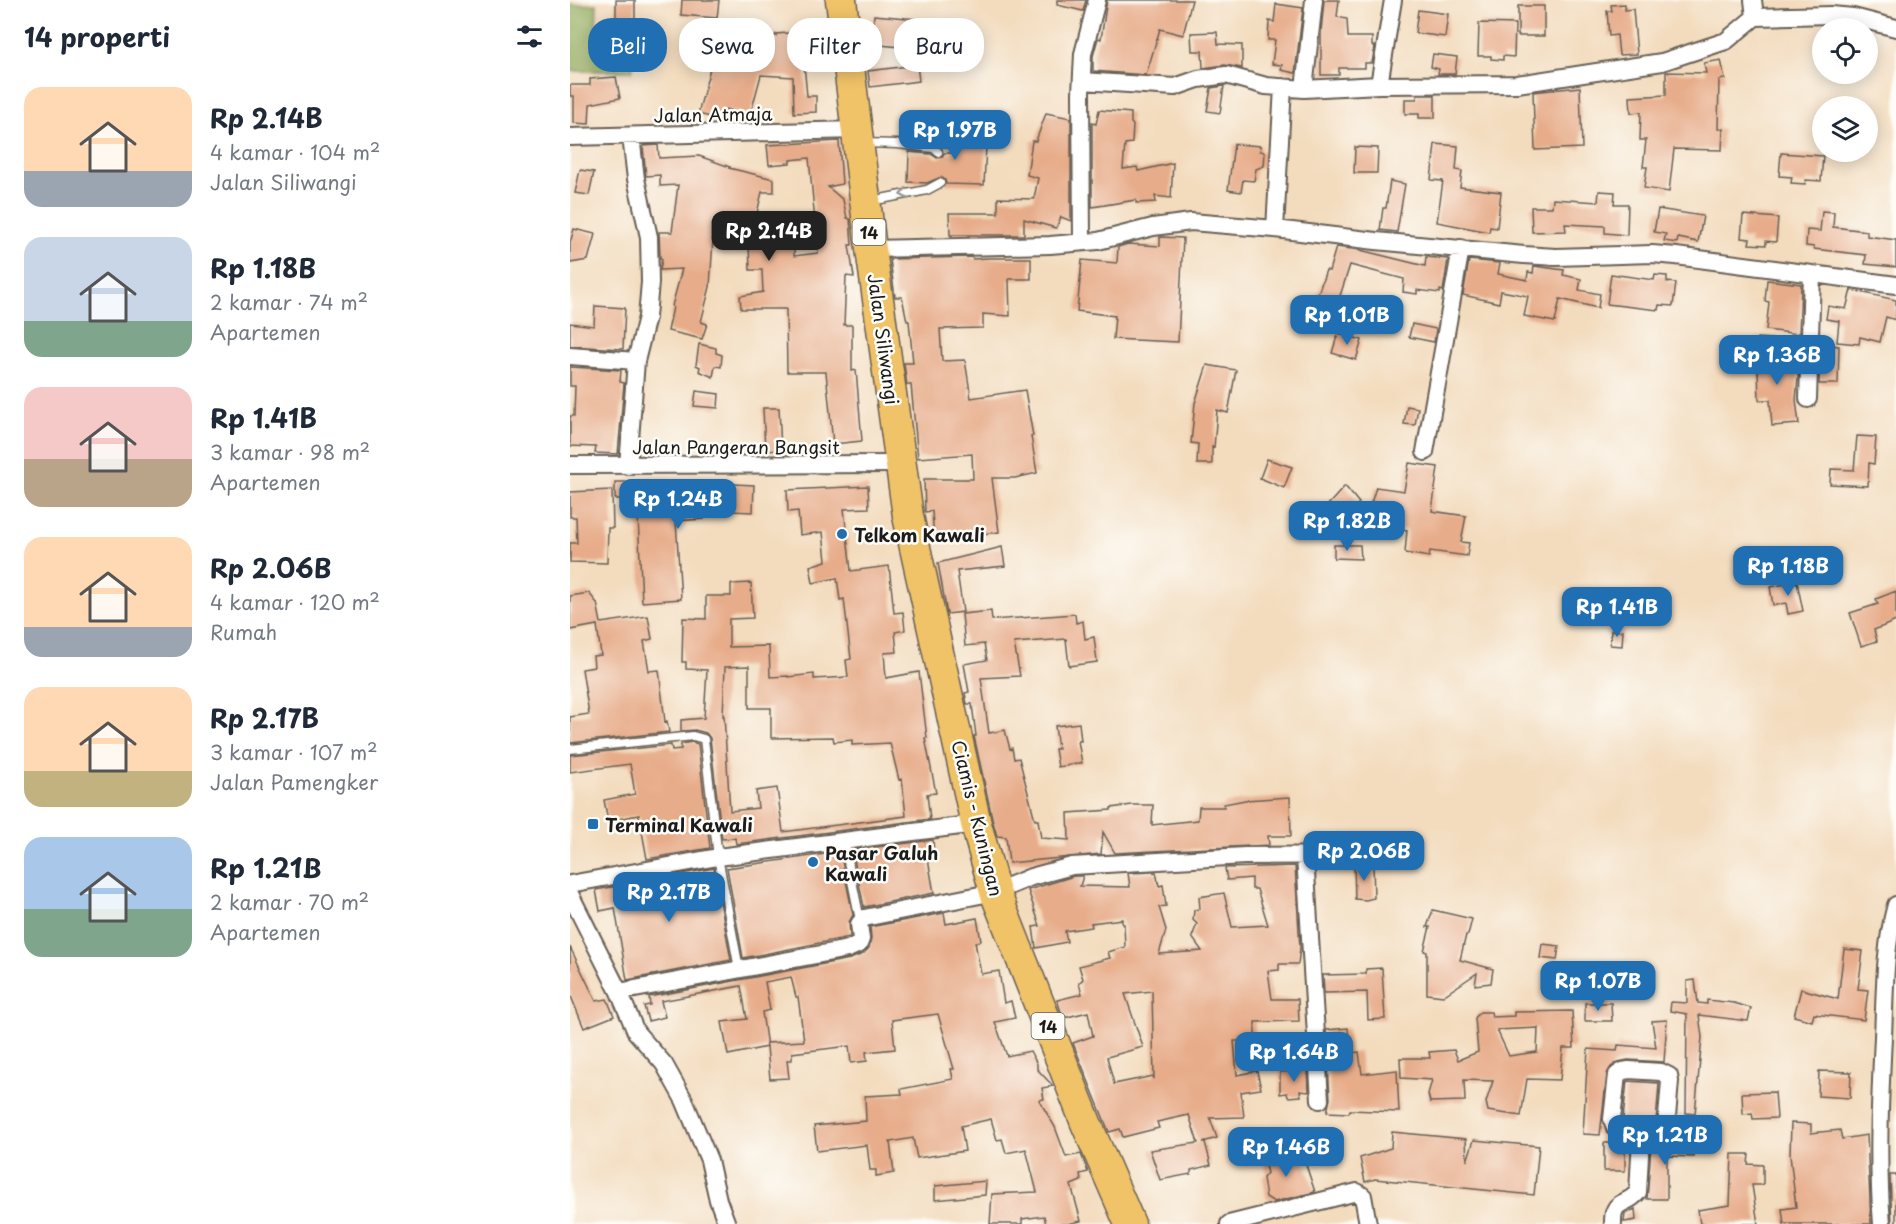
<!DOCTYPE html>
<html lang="id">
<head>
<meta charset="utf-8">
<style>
  body { margin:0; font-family:"Playpen Sans",sans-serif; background:#f6f6f7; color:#1f2937; height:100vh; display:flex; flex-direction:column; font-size:22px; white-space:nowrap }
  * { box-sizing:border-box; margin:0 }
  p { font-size:20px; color:#747a83 }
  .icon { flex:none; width:33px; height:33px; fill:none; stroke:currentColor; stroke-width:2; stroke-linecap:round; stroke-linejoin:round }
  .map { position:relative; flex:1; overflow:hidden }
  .details { display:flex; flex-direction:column; background:#fff; width:570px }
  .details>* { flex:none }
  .banner { position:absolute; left:18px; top:18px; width:570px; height:54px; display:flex; gap:12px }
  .fabs { position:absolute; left:1242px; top:18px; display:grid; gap:12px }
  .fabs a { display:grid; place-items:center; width:66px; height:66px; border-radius:50%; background:#fff; box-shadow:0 3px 15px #0003; font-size:30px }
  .price { position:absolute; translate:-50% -51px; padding:0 14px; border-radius:12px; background:#1f6fb2; color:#fff; font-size:20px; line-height:39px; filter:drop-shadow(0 2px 3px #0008) }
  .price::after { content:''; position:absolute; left:50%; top:36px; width:18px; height:14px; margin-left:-9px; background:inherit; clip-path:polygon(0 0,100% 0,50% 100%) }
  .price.on { background:#222; color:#fff }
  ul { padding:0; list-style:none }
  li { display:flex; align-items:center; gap:18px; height:150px; padding:0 24px }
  li span { display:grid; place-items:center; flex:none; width:168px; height:120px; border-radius:18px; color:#555 }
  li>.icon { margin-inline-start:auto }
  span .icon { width:72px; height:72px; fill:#fffc; stroke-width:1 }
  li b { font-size:26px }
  h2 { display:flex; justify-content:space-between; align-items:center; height:72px; padding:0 24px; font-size:26px }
  .chip { padding:0 21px; border-radius:24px; background:#fff; box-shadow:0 3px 15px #0003; font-size:21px; line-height:54px }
  .chip.on { background:#1f6fb2; color:#fff }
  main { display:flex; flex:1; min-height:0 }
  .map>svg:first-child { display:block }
  .forest { fill:#94ac5d; stroke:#58643c; stroke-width:1.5 }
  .building { fill:#e7ac89; fill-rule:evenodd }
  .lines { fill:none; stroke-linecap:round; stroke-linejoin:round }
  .lane-casing { stroke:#675f54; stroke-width:11 }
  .street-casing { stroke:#675f54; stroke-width:20 }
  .highway-casing { stroke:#675f54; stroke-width:33 }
  .lane { stroke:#fff; stroke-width:8 }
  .street { stroke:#fff; stroke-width:16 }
  .highway { stroke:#f0c369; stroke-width:30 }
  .oneway { stroke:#999 }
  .poi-dot { fill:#1f6fb2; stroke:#fdfcf7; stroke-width:2 }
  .labels { text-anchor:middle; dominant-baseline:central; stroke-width:5; stroke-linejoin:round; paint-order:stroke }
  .shield { fill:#fdfcf7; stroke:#605f5e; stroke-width:1.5 }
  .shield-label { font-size:16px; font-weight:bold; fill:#1c1c1c }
  .street-label { font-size:18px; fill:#1c1c1c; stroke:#fdfcf7 }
  .poi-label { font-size:18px; font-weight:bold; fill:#1c1c1c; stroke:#fdfcf7; text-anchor:start }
</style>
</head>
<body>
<main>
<section class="details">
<h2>14 properti<svg class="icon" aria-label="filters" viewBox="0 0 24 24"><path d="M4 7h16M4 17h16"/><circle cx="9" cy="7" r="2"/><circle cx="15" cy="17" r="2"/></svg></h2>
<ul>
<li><span style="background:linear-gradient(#ffd9b3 70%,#9aa5b1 0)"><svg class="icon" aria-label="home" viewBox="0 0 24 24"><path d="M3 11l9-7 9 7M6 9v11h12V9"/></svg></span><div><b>Rp 2.14B</b><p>4 kamar · 104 m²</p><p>Jalan Siliwangi</p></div></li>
<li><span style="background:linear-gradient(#c9d6e8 70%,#7fa58c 0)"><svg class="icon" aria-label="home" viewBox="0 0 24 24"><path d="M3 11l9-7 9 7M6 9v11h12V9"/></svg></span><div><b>Rp 1.18B</b><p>2 kamar · 74 m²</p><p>Apartemen</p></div></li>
<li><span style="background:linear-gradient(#f6c9c9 60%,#b9a48a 0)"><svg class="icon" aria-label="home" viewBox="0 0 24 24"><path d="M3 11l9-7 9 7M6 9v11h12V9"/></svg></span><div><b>Rp 1.41B</b><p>3 kamar · 98 m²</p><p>Apartemen</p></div></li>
<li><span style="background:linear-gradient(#ffd9b3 75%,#9aa5b1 0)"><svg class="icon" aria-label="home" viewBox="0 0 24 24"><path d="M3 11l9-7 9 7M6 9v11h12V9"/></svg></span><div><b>Rp 2.06B</b><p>4 kamar · 120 m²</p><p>Rumah</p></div></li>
<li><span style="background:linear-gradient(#ffd9b3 70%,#c2b280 0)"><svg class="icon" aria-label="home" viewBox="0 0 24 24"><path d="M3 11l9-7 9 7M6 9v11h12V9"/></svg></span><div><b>Rp 2.17B</b><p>3 kamar · 107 m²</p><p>Jalan Pamengker</p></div></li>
<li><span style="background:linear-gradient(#a9c7e8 60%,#7fa58c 0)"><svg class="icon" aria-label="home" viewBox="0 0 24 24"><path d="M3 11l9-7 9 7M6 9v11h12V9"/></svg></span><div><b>Rp 1.21B</b><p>2 kamar · 70 m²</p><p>Apartemen</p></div></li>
</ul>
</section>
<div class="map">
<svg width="1326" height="1224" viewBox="0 0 1326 1224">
  <rect width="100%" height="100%" fill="#fdfcf7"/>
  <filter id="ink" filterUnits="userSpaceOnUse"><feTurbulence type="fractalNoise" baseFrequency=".0167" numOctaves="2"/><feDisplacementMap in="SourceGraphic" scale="12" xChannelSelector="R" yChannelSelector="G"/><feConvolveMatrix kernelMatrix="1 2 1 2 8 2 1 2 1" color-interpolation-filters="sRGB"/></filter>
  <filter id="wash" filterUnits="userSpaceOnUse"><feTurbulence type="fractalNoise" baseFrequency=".008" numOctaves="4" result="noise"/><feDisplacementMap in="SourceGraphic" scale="24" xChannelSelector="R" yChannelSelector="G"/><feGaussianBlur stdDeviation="1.35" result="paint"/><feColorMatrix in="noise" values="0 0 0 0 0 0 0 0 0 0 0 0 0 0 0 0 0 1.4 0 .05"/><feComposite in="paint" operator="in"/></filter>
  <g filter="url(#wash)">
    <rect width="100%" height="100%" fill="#f3dbbd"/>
    <path class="forest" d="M27 4 26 35 69 34 62 71H0V5Z"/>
    <g id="blocks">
      <path class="building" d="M46 0H65V28L46 27Z
        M112 0H149L147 18 111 15Z
        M487 0H516L513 11 487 5Z
        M537 0H622L613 35 590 29 576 75 523 71V56L528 38 531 39Z
        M754 0H769L767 17 777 19 778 37H802V46H805L802 63H795V68H769V75H751V32Z
        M706 4 733 8 725 73 711 70 712 65 702 64 705 40H698L699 21 704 22Z
        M1055 4V10L1063 9 1067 54 1049 55 1047 35 1039 36 1037 11H1042L1041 5Z
        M948 6H974V36H948Z
        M848 10 878 14 875 37 845 33Z
        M304 15 358 20 372 25 369 51 301 44Z
        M909 23 945 24 944 57 933 56V60L921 59V56H908Z
        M231 32 237 96H246V112L224 113 223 77 191 75 180 116 156 109 153 120 128 114 142 61 143 34 206 36V34Z
        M647 32 648 44 672 45V68L655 65 633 68 632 51H622L621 33Z
        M863 54 887 57 885 74H868L869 69 861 67Z
        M1151 60 1155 79 1149 80 1148 129H1153L1152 150 1104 149 1099 192 1074 188 1077 167H1073L1076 140H1070L1071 112 1061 113 1060 97 1096 95V72L1136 73 1134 63Z
        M347 65 349 81 300 87 298 71Z
        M46 77 50 98 20 104 19 124 4 123V96H0V85H20V79Z
        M654 86 650 113 637 111 641 88Z
        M1010 87 1012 148 965 150 963 92Z
        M847 95H865V118H849V114H835V99H847Z
        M529 110 561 113V123L563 125 562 143 555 144 553 169 567 167 568 171 603 163 601 198 585 196 586 202 566 203V200L522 207V123L526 124Z
        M476 113 501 118V221L491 217 486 228 454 219V235H380L379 213H428V198L464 199 468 178 457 175 462 141H466Z
        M385 129H416V133H424V146H416L414 185 376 184 375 180 371 177 357 183 338 182 339 152 361 154 367 158 372 157 374 153H384Z
        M269 141 272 184 258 187 273 200 277 218 280 219 282 245H279L284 277 276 276 274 325H282V371L286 370 292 441 263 444 256 372H217L216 309H171L170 296 193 292 192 270H180L179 244 143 239 140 287 131 322 137 324 132 339 98 331 103 307 102 306 112 269 90 270 92 259 90 258 89 232H102L108 185 90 186V175L76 176 73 146 88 145 89 158 129 156 160 167 159 168 204 179V192H192L181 238H224V256L248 253 239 158 220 160V163L199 165 197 145Z
        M664 144 691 146 690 151 695 152 694 166 686 169 684 181 673 180 671 192 658 190Z
        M865 144 888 146 886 170 892 171 890 187 931 192 927 228 920 227 919 232 867 222 873 181 861 180Z
        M785 147 808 148 807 173H784Z
        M1211 153 1253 156 1251 181 1236 180 1235 184 1221 183 1222 177 1209 176Z
        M10 170 24 172 19 195 5 193Z
        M820 181 835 184 827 232 810 230 813 208H816Z
        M1029 191 1045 192 1044 204H1058L1057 235 1035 233V226L995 224 996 231 962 232 961 207H982L983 199 1028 202Z
        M1088 209 1133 216 1128 242 1108 238 1107 243 1094 241 1096 234 1084 232Z
        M1252 211 1264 212 1263 227 1297 231V236L1326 240V267L1295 264 1296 255 1244 249V247L1236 246 1237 230 1250 231Z
        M1173 215 1208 218 1206 242 1196 241V245L1179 244 1180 239 1171 238Z
        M4 229 25 234 18 260 0 263V243Z
        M590 237 613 238 608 342 543 339 545 316 507 311 512 260 547 263 548 247 558 244 590 246Z
        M766 247 790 250 855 266 856 257 878 259 873 291 870 290V293L847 290V294L833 292 834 279 780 265 767 305 775 306 767 329 745 321 750 301 746 300 756 270 759 271Z
        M401 257 403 259 418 258H461V279H439L440 316 413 314V328L370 329 372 361 395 360 401 398 455 390 463 436H461L467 473 445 478H422L429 532 364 539 362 511 355 512 354 479H403L402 454 348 458 341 385H337L334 363H343L339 321H337L332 297H325L320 259Z
        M899 260 930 263 928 274 957 280 958 272 963 273 964 266 994 270 993 275 1011 279 1009 290 1030 294 1028 308 990 299 985 322 954 316 958 296 931 291 929 303 893 295Z
        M1041 274 1084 280 1085 275 1097 276V282L1106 283 1103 306 1089 305 1088 310 1037 304Z
        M1197 280 1231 284 1229 334 1196 330 1199 302 1195 301Z
        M1281 290 1326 300V320L1316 317 1310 342 1290 337 1289 344 1267 342 1269 321 1256 319 1258 306 1276 309Z
        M25 306 55 308 53 349 0 346V323L24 326Z
        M842 324 866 329 864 342 839 337Z
        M768 333 792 340 786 360 762 353Z
        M1187 338 1202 339 1201 360H1207V367H1229L1226 400 1229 424 1202 426 1200 400H1189Z
        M129 344 146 348V353L152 355 151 367 145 366 143 377 129 371 130 367 126 365Z
        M1250 344 1269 346 1268 384H1249Z
        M637 365 666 370 658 413 647 410 644 448 642 447V464H627L628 444 621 443 625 403Z
        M0 367 51 370 50 382 54 383 48 454 25 453 26 447 0 446V416H4L5 386H0Z
        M126 391 149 394 148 408 124 406Z
        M837 406 848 408 845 425 834 424Z
        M193 408H209L211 450 195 451Z
        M1287 436 1306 437 1304 464 1299 463 1298 486 1260 484 1261 469 1284 470Z
        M697 459 722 467 714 488 690 478Z
        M839 463 868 467 862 511 896 516 891 542 899 543 897 556 860 551 859 557 835 553 837 530 813 526 809 538 792 532 806 487 834 491Z
        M45 482H63L64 499H45Z
        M141 483 184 485 183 512 134 510V519L106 521 111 599 72 602 67 495 106 492V487L141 486Z
        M298 486 299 508 274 509 281 571 319 566 324 613 333 612 335 630 325 632 327 652 314 653 316 678 349 672 357 738H355L366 793 357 794 360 819 166 844 165 838 152 839 140 738 136 733 125 730 111 731V720L134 718 137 670 116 669V662H112L113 618 136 619V596H161V584L181 583 183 618 159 619V647L199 646 200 677 218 676V677L244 674V679L278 677 276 660 281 659 274 599 270 600 267 578 243 583 240 566 256 561 253 532 230 535 228 511 218 512 217 490ZM179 666V708H201V738L263 737 264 742 282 740V745L320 743 329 780 332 779 336 816 213 832 207 788 186 791 188 808 160 811 154 716H153L155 667Z
        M775 486 789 503 772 521 757 506Z
        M42 490 43 528H38L37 563 0 562V543H7L6 517H0V492Z
        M764 545H790L791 559 764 558Z
        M432 547 435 566 387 571 393 612 377 614 368 563Z
        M1227 582 1233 611 1218 614 1216 603 1203 605 1200 587Z
        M1326 591V621L1304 630 1307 641 1291 646 1280 613 1308 604 1306 599Z
        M19 593 27 603 31 623 78 616 82 639 74 641 79 671 89 670 95 722 97 721 99 732 0 743V717L19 714 12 669 24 667 23 656 31 655 27 625 0 630V596Z
        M421 611 422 620 505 614 506 623 513 621 515 639 524 637 527 662 499 666 496 639 444 643 450 676 411 678 419 733 435 730 440 749 442 748 444 759 449 758 465 820H468L471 838 499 840 498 813 541 810V808L562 805H583L582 825 628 820 629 807H654V804L675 800 720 797 721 836H698L699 845 545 853 533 832 531 854 439 863 436 837 427 836 423 822 404 736H406L402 704H397L395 693 399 692 394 664 417 660 414 644 395 646 392 614Z
        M1041 630 1053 631 1052 646 1040 645Z
        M509 723 511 741H508L512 763 488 767 485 749H488L485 726Z
        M122 742 128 744 140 848 77 859 69 815 38 821 34 800 65 794 60 764 0 772V755L101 745 102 750 111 749V744Z
        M363 840 364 853 357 854 364 893 294 907 282 850Z
        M270 852 283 915 279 922 280 937 173 958 157 868Z
        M803 864 804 898 796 900 785 899 784 866Z
        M725 866 730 948 728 964H709V970L698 971 702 999H728L729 1021 685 1022V1041H664L667 1075 687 1071 691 1089 671 1092 674 1117 640 1118 647 1138 633 1142H635L641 1165 621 1170V1174L590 1180 580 1150 628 1143 619 1115 587 1122 589 1128 553 1137 550 1129 539 1132 503 1043 523 1036 518 1012 493 1018 487 1000 512 994 509 983 513 979 509 966 540 958 538 952 555 947 554 924H552V919L521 923 522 927 495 931 497 942 466 948 463 927 470 926 458 890 504 876H513L510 886 560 887 558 873 586 872 589 886 593 885 596 906 589 907 596 930 589 954 632 951 622 937 627 924 623 920 624 910 630 909 629 897 654 893 662 927 698 925 687 889H682V878L657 880 655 868ZM582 991 584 1079 583 1076 544 1084 537 1057 573 1047 555 994Z
        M144 868 161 960 57 980 45 908 30 911 26 890Z
        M863 910 902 919 898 935H896L890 960 923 969 921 983 905 985 907 973 873 996 857 994V952L854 951 860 927H857Z
        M374 913 376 924 407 918 411 941 405 942 411 974 429 971 434 1003 441 1001 445 1018 425 1022 437 1056 460 1051 467 1064V1069L483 1086 472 1088 474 1099 469 1100 485 1127 496 1157 511 1154 518 1172 510 1174 511 1181 501 1185 511 1221 497 1224H476L474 1216 452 1219V1224H420L422 1194 467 1192 456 1149 436 1153 432 1139 427 1140 421 1119 391 1126 395 1151 347 1158 343 1138 320 1142 324 1173 306 1176V1170H300L297 1145 247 1151 244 1126 296 1121 295 1096 332 1094 331 1089 383 1079 381 1069H384L368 1014 322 1020 325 1049 296 1052 297 1061 281 1063 279 1046 222 1053V1060H217L219 1078 200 1079 197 1047 158 1055 152 1022 177 1019 171 986 91 1001 95 1017 78 1021 74 1006 80 1005 79 997 280 959 293 954 299 948 301 938 300 927ZM221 977 226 997H228L234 1041 196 1043 197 1047 192 1012 200 1010 195 982Z
        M972 944 989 946 987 960 970 958Z
        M0 947 26 1001 37 999 44 1016 14 1028 0 994Z
        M1274 949 1293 951 1288 989 1298 990 1294 1020 1244 1014 1242 1021 1224 1016 1231 989 1268 999Z
        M812 968 815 1019 798 1020 797 992 754 993 753 975 796 974V969Z
        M1125 980 1128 1003 1137 1004V1000L1164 1003 1181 1008 1178 1021 1129 1015 1132 1037 1125 1114 1116 1113 1117 1014 1100 1011 1101 1002 1117 1003V981Z
        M1015 1003H1041L1042 1021H1015Z
        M1002 1011 1004 1048H993L990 1080 957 1079 951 1116 918 1111 916 1102 923 1081 894 1080 895 1101 860 1102 858 1094 862 1080 831 1078 830 1058H860L859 1052 884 1050 888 1060 908 1052 905 1018 910 1012H921L922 1017 944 1016V1012ZM968 1028 967 1052 939 1056 927 1030Z
        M1097 1020 1094 1062 1058 1060 1048 1062 1041 1067 1037 1074 1030 1135 1013 1134 1018 1049 1047 1051 1048 1045 1086 1048 1082 1021Z
        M778 1028 780 1053 789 1052 792 1074 827 1070 829 1112 780 1110 779 1113 757 1112 760 1099 756 1030Z
        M738 1070 739 1092 730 1091 731 1096 718 1097 717 1093 710 1094V1072Z
        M1249 1071 1281 1072 1280 1098 1248 1096Z
        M1057 1081 1089 1083 1086 1122 1053 1119Z
        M1205 1092 1207 1118 1183 1119 1182 1113 1173 1114 1172 1093Z
        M1221 1123 1241 1124V1133L1270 1130 1272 1139 1297 1135 1301 1224H1214L1212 1209 1226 1207 1220 1155Z
        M822 1132 896 1139 897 1161 904 1140 969 1146 964 1195 805 1179 795 1182 790 1158 821 1148Z
        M1034 1143H1048V1152H1055V1171H1034Z
        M1098 1143H1126L1124 1157 1097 1156V1199H1077L1081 1147Z
        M714 1152 716 1163 734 1159 745 1192 704 1202 696 1197 693 1178 697 1173 692 1155Z
        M1162 1154H1179L1178 1164 1193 1165V1185H1182L1188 1224H1130L1128 1210 1160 1205Z
        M1320 1175H1326V1224H1322Z
        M416 1181 415 1195 365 1200V1186Z
        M1065 1209 1066 1220 1054 1222 1055 1214Z"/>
    </g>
  </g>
  <g filter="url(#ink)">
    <use href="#blocks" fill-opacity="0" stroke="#675f54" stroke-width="1.5"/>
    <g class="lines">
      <g class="lane-casing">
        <path id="lane" d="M293 143 327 144 364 148 368 152
          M301 201 357 190 370 183
          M0 749 123 736 134 739 148 857 169 969
          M274 842 290 920"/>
      </g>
      <g class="street-casing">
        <path id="street" d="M1185 17 1261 15 1283 17 1326 28
          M512 81 605 87 628 79 656 75 696 86 734 89 809 85 947 84 1092 62 1156 41 1185 17 1183 0
          M809 85 823 0
          M734 89 744 0
          M0 137 288 130
          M705 229 713 87
          M512 242 511 93 513 54 527 0
          M301 249 480 245 528 241 583 227 621 222 705 229 806 241 954 255 986 257 1082 254 1106 256 1326 285
          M0 356 66 361
          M1238 399 1242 274
          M855 452 891 248
          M0 465 331 464
          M58 466 66 361 77 317 80 282 79 237 66 179 61 136
          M735 856 750 1100
          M0 884 148 857 406 824
          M0 894 49 992 66 1032 94 1064 114 1100 139 1160 148 1200 157 1224
          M49 992 278 949 289 944 291 939 289 924 294 918 425 892 461 877 502 866 675 856 798 855
          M1059 1070 1091 1072 1099 1076 1100 1081 1096 1129 1091 1135 1071 1137 1049 1131 1045 1128 1042 1119 1047 1075 1053 1071Z
          M659 1224 787 1192 793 1196 798 1224
          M1043 1224C1042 1198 1056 1207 1068 1192L1071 1137
          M1312 1224C1307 1161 1310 1099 1313 1037 1315 993 1314 948 1326 905"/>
      </g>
      <g class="highway-casing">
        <path id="highway" d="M271 0 301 249 338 516 406 824 425 892 516 1123 560 1224"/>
      </g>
      <use href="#lane" class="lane"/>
      <use href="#street" class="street"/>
      <use href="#highway" class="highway"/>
    </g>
    <defs><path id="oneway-chevron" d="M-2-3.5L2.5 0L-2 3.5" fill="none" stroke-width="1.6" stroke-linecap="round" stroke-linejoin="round" transform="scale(1.5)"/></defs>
    <use class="oneway" href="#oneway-chevron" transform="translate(334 194) rotate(169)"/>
  </g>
  <g class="poi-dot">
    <circle cx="272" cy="534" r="6"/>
    <rect x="17" y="818" width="12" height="12" rx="3"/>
    <circle cx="243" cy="862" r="6"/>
  </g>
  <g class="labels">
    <g class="shield">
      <rect x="282.5" y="219" width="33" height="26" rx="4.5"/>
      <rect x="461.5" y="1013" width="33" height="26" rx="4.5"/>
    </g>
    <g class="shield-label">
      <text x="299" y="232">14</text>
      <text x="478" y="1026">14</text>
    </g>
    <g class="street-label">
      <text transform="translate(143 114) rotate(-1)">Jalan Atmaja</text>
      <text transform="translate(314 339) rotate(82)">Jalan Siliwangi</text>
      <text x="166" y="446">Jalan Pangeran Bangsit</text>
      <text transform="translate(408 818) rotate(76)">Ciamis - Kuningan</text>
    </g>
    <g class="poi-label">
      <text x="284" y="534">Telkom Kawali</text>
      <text x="35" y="824">Terminal Kawali</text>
      <text x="255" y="852">Pasar Galuh<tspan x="255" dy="21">Kawali</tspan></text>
    </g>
  </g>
</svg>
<div class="fabs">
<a><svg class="icon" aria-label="locate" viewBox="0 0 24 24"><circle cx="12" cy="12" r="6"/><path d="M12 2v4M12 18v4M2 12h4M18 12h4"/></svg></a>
<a><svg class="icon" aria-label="layers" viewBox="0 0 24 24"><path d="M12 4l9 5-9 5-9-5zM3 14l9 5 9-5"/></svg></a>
</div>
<b class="price" style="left:385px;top:161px">Rp 1.97B</b>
<b class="price on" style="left:199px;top:262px">Rp 2.14B</b>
<b class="price" style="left:777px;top:346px">Rp 1.01B</b>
<b class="price" style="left:1207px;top:386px">Rp 1.36B</b>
<b class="price" style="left:108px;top:530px">Rp 1.24B</b>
<b class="price" style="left:777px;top:552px">Rp 1.82B</b>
<b class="price" style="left:1218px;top:597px">Rp 1.18B</b>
<b class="price" style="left:1047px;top:638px">Rp 1.41B</b>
<b class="price" style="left:794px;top:882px">Rp 2.06B</b>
<b class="price" style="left:99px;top:923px">Rp 2.17B</b>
<b class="price" style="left:1028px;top:1012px">Rp 1.07B</b>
<b class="price" style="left:724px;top:1083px">Rp 1.64B</b>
<b class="price" style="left:1095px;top:1166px">Rp 1.21B</b>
<b class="price" style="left:716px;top:1178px">Rp 1.46B</b>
<div class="banner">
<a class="chip on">Beli</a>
<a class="chip">Sewa</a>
<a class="chip">Filter</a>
<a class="chip">Baru</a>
</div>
</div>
</main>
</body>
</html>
